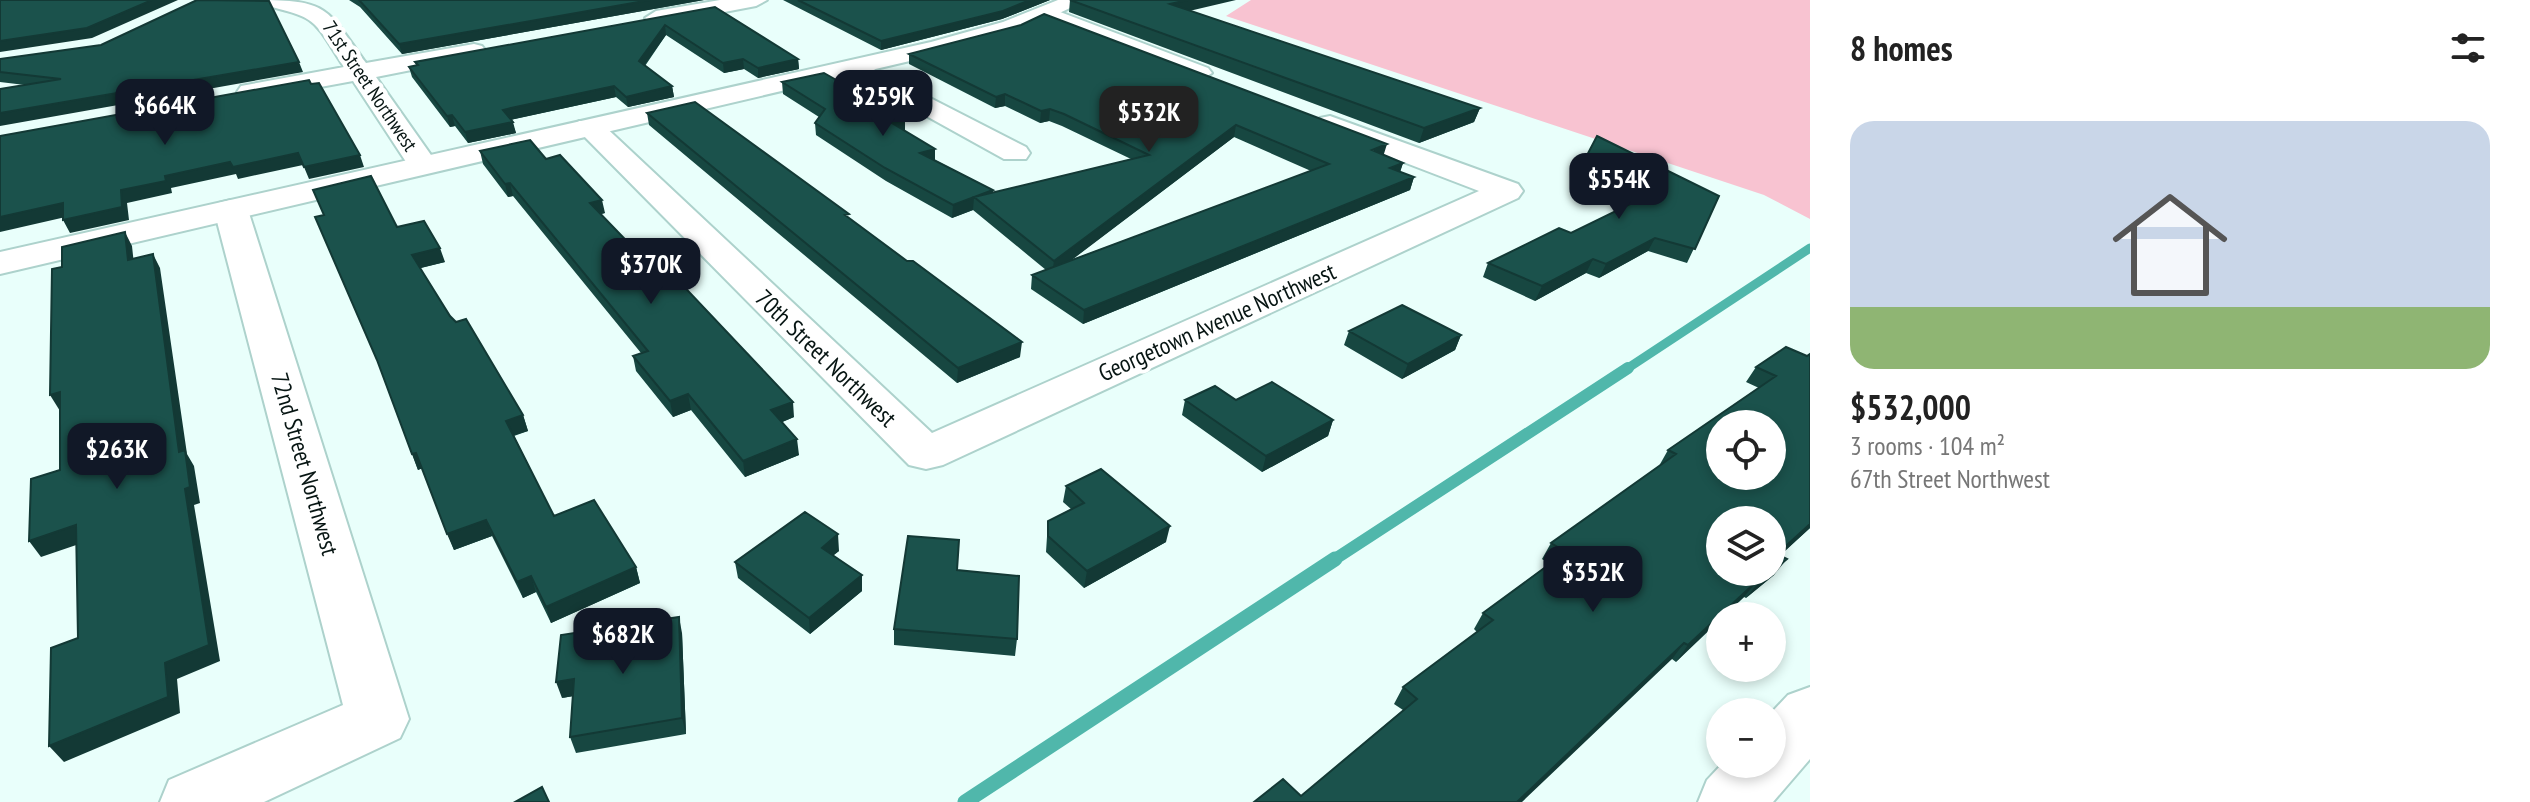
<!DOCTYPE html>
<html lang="en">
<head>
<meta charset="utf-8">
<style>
  body { margin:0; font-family:"PT Sans Narrow",sans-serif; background:#f2f2f2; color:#222; height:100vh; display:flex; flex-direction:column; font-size:30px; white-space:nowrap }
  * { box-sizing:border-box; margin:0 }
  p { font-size:26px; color:#767676 }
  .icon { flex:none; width:44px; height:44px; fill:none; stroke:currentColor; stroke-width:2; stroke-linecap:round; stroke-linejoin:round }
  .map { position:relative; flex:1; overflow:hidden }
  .side { display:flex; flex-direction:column; background:#fff; width:720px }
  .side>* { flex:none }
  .controls { position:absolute; left:1706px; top:410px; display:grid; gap:16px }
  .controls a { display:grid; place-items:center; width:80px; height:80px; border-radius:50%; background:#fff; box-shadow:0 4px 12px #0003; font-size:40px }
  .price { position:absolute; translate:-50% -68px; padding:0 18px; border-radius:16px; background:#111827; color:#fff; font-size:26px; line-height:52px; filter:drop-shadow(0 2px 4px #0008) }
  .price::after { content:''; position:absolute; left:50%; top:48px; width:24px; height:18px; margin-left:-12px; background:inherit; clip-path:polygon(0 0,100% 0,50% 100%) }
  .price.current { background:#222; color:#fff }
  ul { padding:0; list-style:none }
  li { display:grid; align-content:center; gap:16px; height:424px; padding:0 40px }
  li span { display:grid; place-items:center; height:248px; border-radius:24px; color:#555 }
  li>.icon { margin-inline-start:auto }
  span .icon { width:144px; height:144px; fill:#fffc; stroke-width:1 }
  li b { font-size:34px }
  h2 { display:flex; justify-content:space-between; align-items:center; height:96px; padding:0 40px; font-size:34px }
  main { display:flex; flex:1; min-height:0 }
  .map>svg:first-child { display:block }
  .green { fill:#f8c3d1 }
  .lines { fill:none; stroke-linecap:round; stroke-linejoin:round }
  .stream-far2 { stroke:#50b7ab; stroke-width:9 }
  .stream-far1 { stroke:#50b7ab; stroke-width:12 }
  .stream { stroke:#50b7ab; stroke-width:15 }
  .street-casing { stroke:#add2cc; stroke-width:4 }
  .secondary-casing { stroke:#add2cc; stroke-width:4 }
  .street { fill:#fff; fill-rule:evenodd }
  .secondary { fill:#fff; fill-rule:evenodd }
  .wall { fill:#174741; fill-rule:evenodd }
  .shaded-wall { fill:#133935 }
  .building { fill:#1b524c; stroke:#133935; stroke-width:2; fill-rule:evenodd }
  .labels { text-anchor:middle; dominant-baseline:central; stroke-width:8; stroke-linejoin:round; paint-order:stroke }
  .far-street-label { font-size:20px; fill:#071513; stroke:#fff }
  .street-label { font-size:24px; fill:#071513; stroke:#fff }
</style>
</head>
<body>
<main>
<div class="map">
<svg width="1810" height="802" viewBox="0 0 1810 802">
  <rect width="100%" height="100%" fill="#e9fffb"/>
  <path class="green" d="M1251 0H1810V219L1764 195 1226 16Z"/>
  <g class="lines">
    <path class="stream-far2" d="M1625 370 1810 248"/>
    <path class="stream-far1" d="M1332 561 1628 368"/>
    <path class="stream" d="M965 802 1335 559"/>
    <g class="street-casing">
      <path id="street" d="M256 0C328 0 326 7 366 63L474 44 482 46 486 51 482 56 376 77 438 165 434 171H412L353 81 250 100 241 98 237 92 241 86 344 67C311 16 319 19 260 4Z
        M720 0H767L756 6 656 25 645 18 656 11Z
        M1047 7 1208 68 1212 73 1199 81 1190 78 1039 19 1036 14 1039 9Z
        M856 60 1026 147 1030 153 1026 159H1004L847 72 844 67 847 62Z
        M1330 116 1518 184 1523 191 1518 198 943 465 926 469 909 465 575 127 579 121H599L932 433 1479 191 1320 130 1316 124 1320 118Z
        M231 200 243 203 248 210 409 719 400 738 264 802H160L169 780 343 705 214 210 219 203Z
        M1810 687V759L1773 802H1698L1707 780 1722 764H1772V712L1788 695Z"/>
    </g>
    <g class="secondary-casing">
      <path id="secondary" d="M1058 0H1087L1019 32 944 53 0 274V252L931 42 1003 22Z"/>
    </g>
    <use href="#street" class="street"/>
    <use href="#secondary" class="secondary"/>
  </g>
  <path class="wall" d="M349 0H704L402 54 360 7Z
    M783 0H1050L1002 19 881 50Z
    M1070 0 1191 11 1480 108 1474 122 1419 143 1069 12Z
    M715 7 798 59 799 69 758 78 744 69 724 73 666 35 645 66 672 86 674 97 628 107 616 97 514 119 511 120 516 133 468 143 455 126 450 127 412 77 409 67 416 65 415 62Z
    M909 54 1384 155 1403 163 1400 172 1414 177 1410 190 1083 324 1031 289 1032 275 1046 270 973 210 952 218 886 181 816 135 815 123 819 117 783 94 782 82 905 131 935 149V160L993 190 992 193 1131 159 1062 126 1049 121 1040 123 1005 106 995 108 909 64ZM1234 137 1311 171 1071 260Z
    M0 59 303 72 25 85 0 82Z
    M647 113 849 218 1020 357 957 383 649 125Z
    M480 151 546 159 605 213 601 214 794 417 782 422 799 455 745 477 691 410 673 417 636 371 633 356 641 353 513 196 508 197 483 164Z
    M1585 159 1719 196 1687 263 1648 251 1599 278 1586 273 1535 301 1483 277 1488 263 1571 233 1634 202 1579 172Z
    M324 215 397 227 445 262 420 268 450 316 523 415 528 431 514 436 554 516 636 567 640 583 551 623 536 592 523 598 492 536 454 550 422 468 418 470Z
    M1349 331 1461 335 1455 350 1402 379 1344 345Z
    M1786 347 1810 528 1780 555 1774 575 1746 598 1744 597 1724 616H1720L1676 662 1672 659 1301 796 1403 710 1394 704 1403 687 1477 632 1474 629 1483 613 1549 564 1542 559 1551 543 1659 466 1668 450 1759 388 1746 382 1756 367Z
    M1185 400H1236L1333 420 1328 436 1262 472 1182 415Z
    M1066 486 1166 542 1084 588 1046 552 1048 521 1071 509 1063 502Z
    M839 551 833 555 862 591 810 634 738 578 735 562Z
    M957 570 1017 639 1015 656 894 645V629Z
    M682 633 686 734 576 753 570 737 573 696 562 698Z"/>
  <path class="shaded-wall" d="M152 0H178L92 38 0 52V41Z
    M650 0H704L402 54 399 44Z
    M1030 0H1050L1002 19 881 50V41Z
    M1188 0H1236L1168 16 1170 4Z
    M665 25 666 35 640 71 639 61Z
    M743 59 744 69 724 73 723 63Z
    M798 59 799 69 758 78V68Z
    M299 62 303 72 0 126V113Z
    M614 86 616 97 506 121 503 110Z
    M672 86 674 97 628 107 626 97Z
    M1005 94V106L995 108 996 97Z
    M1480 108 1474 122 1419 143 1424 128Z
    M1050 109 1049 121 1040 123 1041 111Z
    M452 115 455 126 450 127 447 116Z
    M905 119V131L892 123Z
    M513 122 516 133 468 143 465 132Z
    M1236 125 1234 137 1052 275 1054 261Z
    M1387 144 1383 157 1372 150Z
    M935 149V161L920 153Z
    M298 153 303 165 238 179 236 174 171 188 172 193 127 203 129 220 70 233 63 220 121 190 165 176 230 162Z
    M360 155 364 167 309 179 304 167Z
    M1403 163 1399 175 1390 168Z
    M1414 177 1410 190 1083 324 1084 310Z
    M510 183 513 196 508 197 505 184Z
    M993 190 992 203 974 197 973 210 952 218 953 205Z
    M602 200 605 213 593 216 590 203Z
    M63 203 70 216 0 232V217Z
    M125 232 132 246 135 274 128 260Z
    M1655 238 1648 251 1599 278 1606 264Z
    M440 248 445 262 417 269 412 255Z
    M153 254 160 268 187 454 194 466 200 503 194 505 220 661 177 679 180 713 64 762 49 746 165 663 179 452Z
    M1593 259 1586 273 1535 301 1542 286Z
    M1461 335 1455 350 1402 379 1408 364Z
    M1022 342 1020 357 957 383 958 368Z
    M60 392V411L50 395Z
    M688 394 691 410 673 417 670 401Z
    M793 402 794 417 773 426 771 410Z
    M523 415 528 431 511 436 506 421Z
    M1333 420 1328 436 1262 472 1266 456Z
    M797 439 799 455 745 477 743 461Z
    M416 453 423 468 418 470 412 454Z
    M486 520 492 536 454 550 447 534Z
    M1810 524V528L1772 563 1777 554Z
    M76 525 88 541 41 557 29 541Z
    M1170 526 1166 542 1084 588 1087 571Z
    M838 534 839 551 823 564 822 548Z
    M1787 559 1774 575 1746 598 1759 582Z
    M636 567 640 583 551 623 546 607Z
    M862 575V591L810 634 809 618Z
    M531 576 536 592 523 598 517 582Z
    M1757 581 1744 597 1724 616H1720V620L1676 662 1688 645Z
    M679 617 682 633 686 734 682 718Z
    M1684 643 1672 659 1522 802H1517Z
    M574 679 580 695 562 698 556 682Z"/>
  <path class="building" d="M0 0H152L87 28 0 41Z
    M197 0 269 1 299 62 0 113V89L61 79 0 72V59L101 45Z
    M359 0H650L399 44Z
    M798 0H1030L1003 11 881 41Z
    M1070 0H1188L1170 4 1480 108 1424 128Z
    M715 7 798 59 758 68 743 59 723 63 665 25 639 61 672 86 626 97 614 86 511 108 503 110 513 122 465 132 452 115 447 116 409 67 418 65 415 62Z
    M1044 14 1387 144 1372 150 1403 163 1390 168 1414 177 1084 310 1032 275 1329 164 1236 125 1054 261 974 197 1149 155 1064 114 1050 109 1041 111 1005 94 996 97 909 54 1021 25Z
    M824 73 905 119 892 123 935 149 920 153 993 190 953 205 885 168 815 123 825 109 782 82Z
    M309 80 311 84 319 83 360 155 304 167 298 153 233 167 230 162 165 176 166 181 121 190 122 207 63 220V203L0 217V136Z
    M695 102 849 214 845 215 907 261H913L1022 342 958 368 647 113Z
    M1597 136 1719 196 1695 249 1655 238 1606 264 1593 259 1542 286 1488 263 1559 228 1571 233 1651 194 1585 159Z
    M530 140 546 159 560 155 602 200 590 203 647 262 658 259 793 402 771 410 797 439 743 461 688 394 670 401 633 356 648 351 510 183 505 184 480 151Z
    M371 176 397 227 424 221 440 248 412 255 450 316 456 322 466 319 523 415 506 421 554 516 594 500 636 567 546 607 531 576 517 582 486 520 447 534 416 453 412 454 377 360 315 217 324 215 313 190Z
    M125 232 128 260 153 254 179 452 185 450 190 487 185 489 209 645 165 663 168 697 49 746 51 648 78 638 76 525 29 541 31 479 60 470V392L50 395 52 269 62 267V247Z
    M1402 305 1461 335 1408 364 1349 331Z
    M1786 347 1807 356 1810 354V524L1777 554 1787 559 1772 571V520H1720V572H1771L1759 582 1757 581 1688 645 1684 643 1517 802H1254L1283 779 1301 796 1417 699 1403 687 1493 620 1483 613 1566 552 1551 543 1676 454 1668 450 1776 376 1756 367ZM1720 424H1772V476H1720Z
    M1272 382 1333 420 1266 456 1185 400 1215 386 1236 400Z
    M1101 469 1170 526 1087 571 1048 536V521L1084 503 1066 486Z
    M805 512 838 534 822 548 862 575 809 618 735 562Z
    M908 536 959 540 957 570 1019 576 1017 639 894 629Z
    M679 617 682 718 570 737 574 679 556 682 561 635Z
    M542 787 549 802H515Z"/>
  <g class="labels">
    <g class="far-street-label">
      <text transform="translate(370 86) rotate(56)">71st Street Northwest</text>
    </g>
    <g class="street-label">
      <text transform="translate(1217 322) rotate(-24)">Georgetown Avenue Northwest</text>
      <text transform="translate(826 358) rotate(44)">70th Street Northwest</text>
      <text transform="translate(305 464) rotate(74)">72nd Street Northwest</text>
    </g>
  </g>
</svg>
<div class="controls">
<a><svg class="icon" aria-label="locate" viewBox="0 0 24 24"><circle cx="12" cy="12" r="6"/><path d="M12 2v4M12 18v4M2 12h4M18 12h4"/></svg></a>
<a><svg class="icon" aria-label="layers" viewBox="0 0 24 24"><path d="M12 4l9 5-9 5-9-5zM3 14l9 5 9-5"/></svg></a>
<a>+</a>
<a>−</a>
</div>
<b class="price" style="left:883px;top:138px">$259K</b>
<b class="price" style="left:165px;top:147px">$664K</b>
<b class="price current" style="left:1149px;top:154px">$532K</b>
<b class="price" style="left:1619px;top:221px">$554K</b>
<b class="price" style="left:651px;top:306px">$370K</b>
<b class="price" style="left:117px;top:491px">$263K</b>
<b class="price" style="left:1593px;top:614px">$352K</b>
<b class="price" style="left:623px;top:676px">$682K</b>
</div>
<section class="side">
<h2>8 homes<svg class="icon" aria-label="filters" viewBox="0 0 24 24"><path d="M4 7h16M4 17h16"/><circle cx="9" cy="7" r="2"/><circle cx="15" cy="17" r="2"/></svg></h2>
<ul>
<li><span style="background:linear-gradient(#c9d6e8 75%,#8fb573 0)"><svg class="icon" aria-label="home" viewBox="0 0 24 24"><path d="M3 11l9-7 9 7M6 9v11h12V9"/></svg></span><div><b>$532,000</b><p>3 rooms · 104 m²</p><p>67th Street Northwest</p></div></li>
</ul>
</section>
</main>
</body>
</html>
